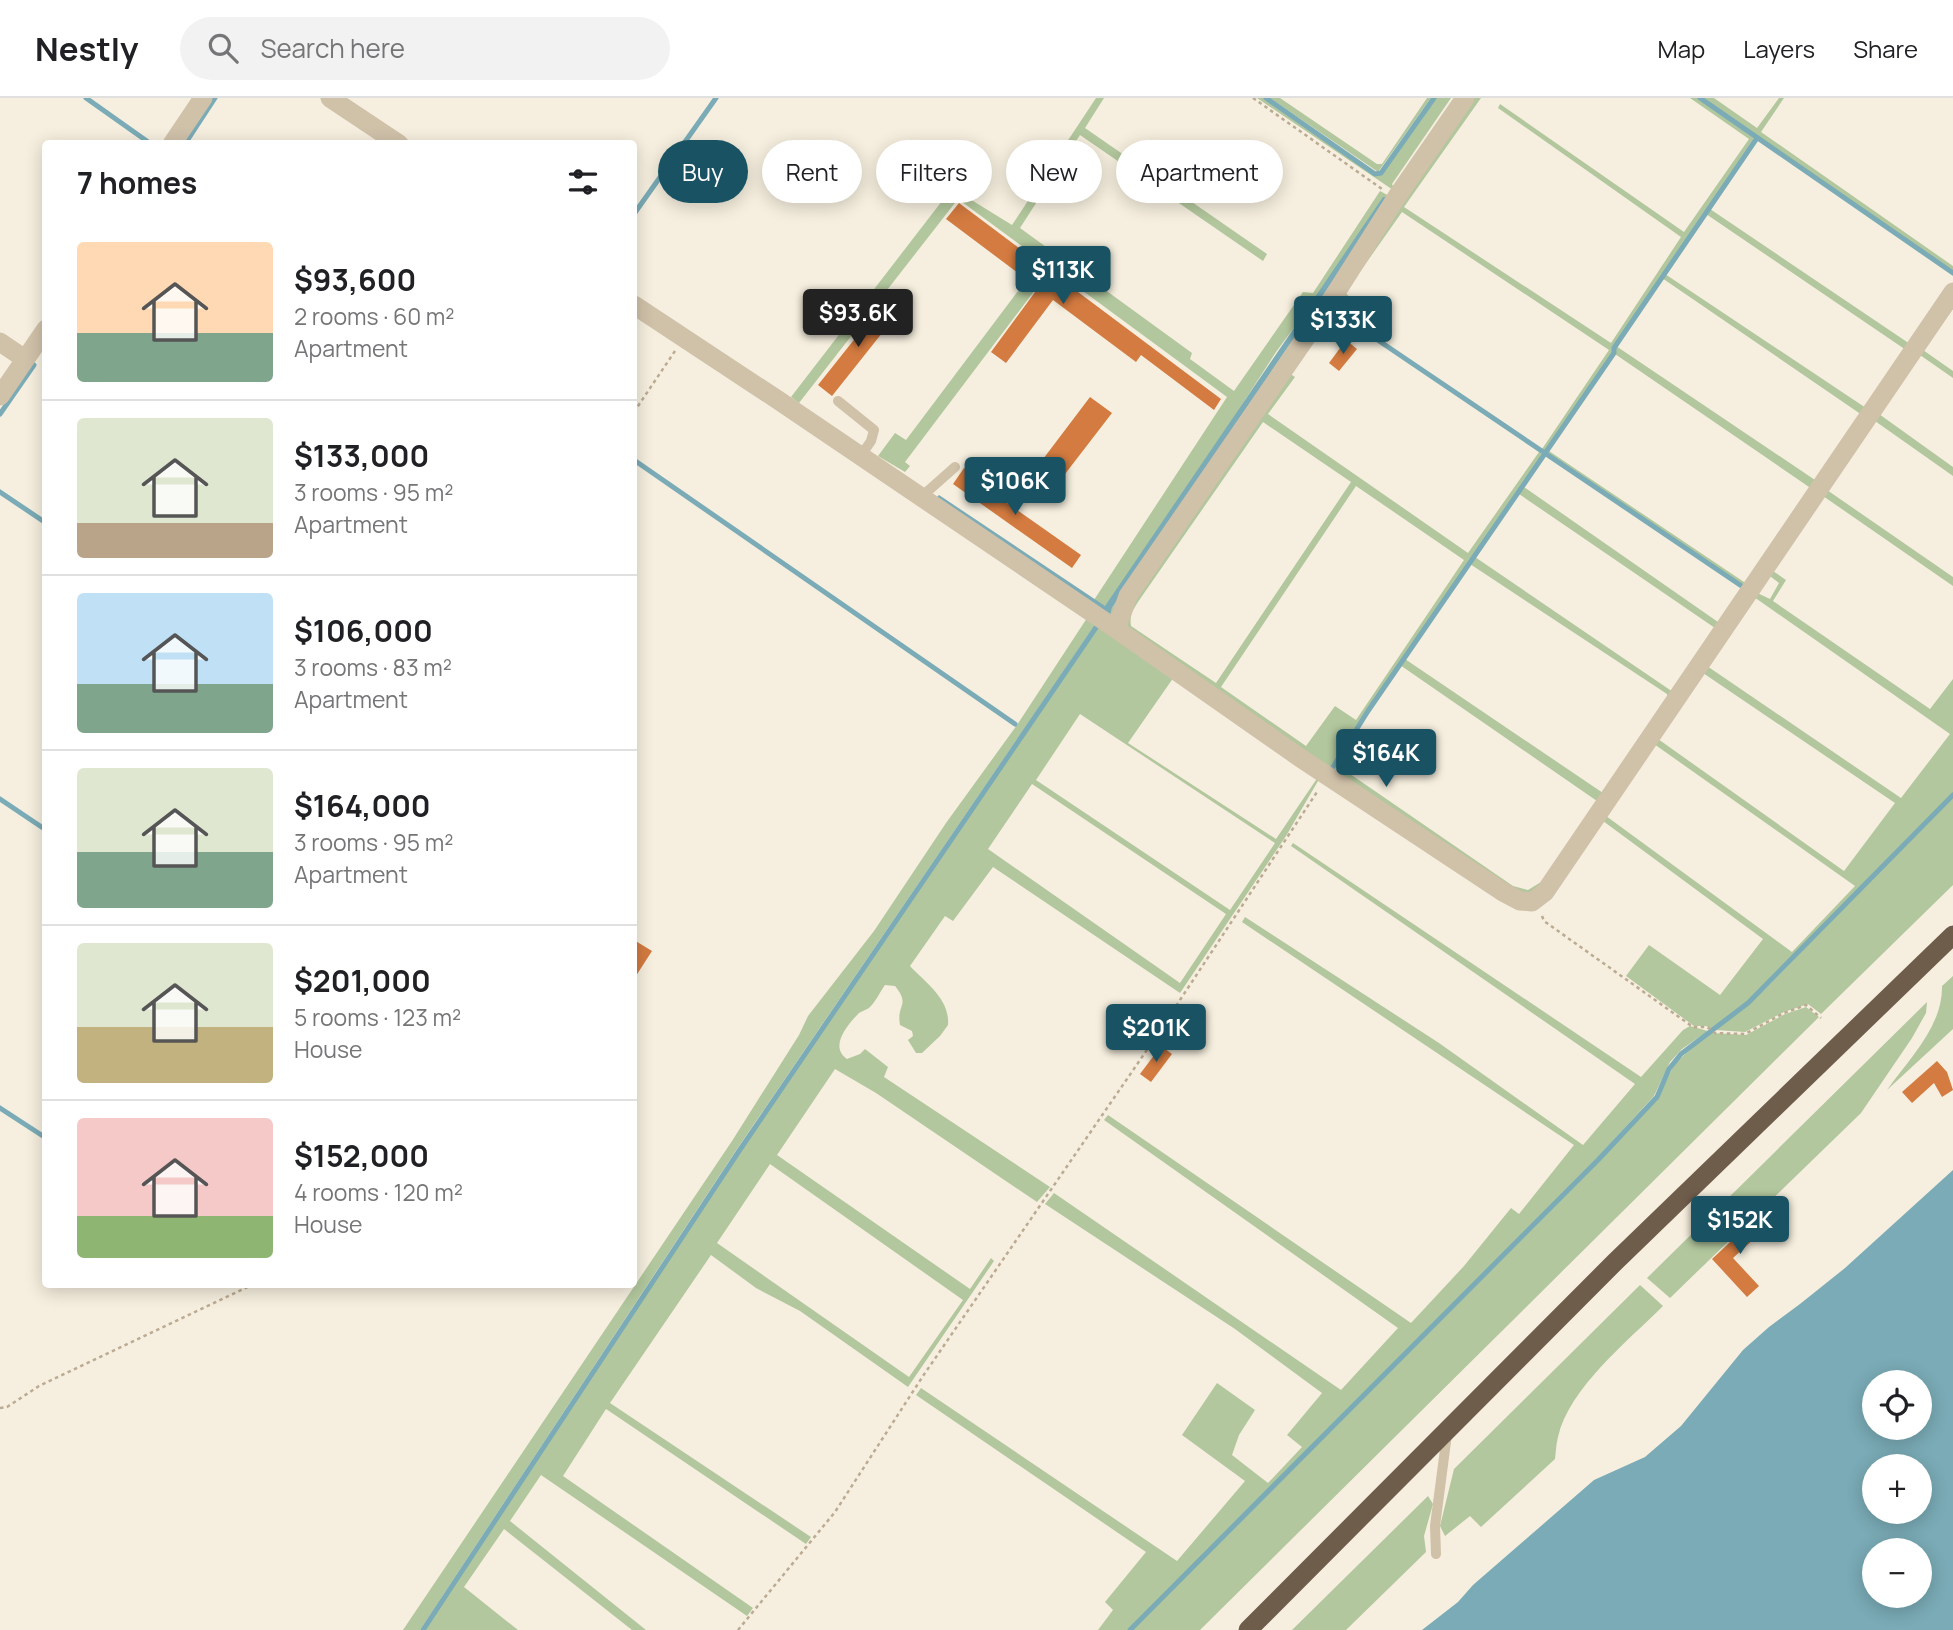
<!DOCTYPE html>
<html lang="en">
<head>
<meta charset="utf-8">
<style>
  body { margin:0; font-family:Manrope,sans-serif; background:#f2f2f2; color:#202124; height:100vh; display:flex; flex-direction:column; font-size:26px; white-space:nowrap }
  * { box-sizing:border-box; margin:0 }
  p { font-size:23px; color:#757577 }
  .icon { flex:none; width:38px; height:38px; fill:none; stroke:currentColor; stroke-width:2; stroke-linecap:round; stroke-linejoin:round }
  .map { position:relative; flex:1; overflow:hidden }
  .sheet { position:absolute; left:42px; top:42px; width:595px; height:1148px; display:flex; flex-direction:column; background:#fff; border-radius:7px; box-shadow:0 4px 18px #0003 }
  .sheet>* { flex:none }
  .hud { position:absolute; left:658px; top:42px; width:665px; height:63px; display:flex; gap:14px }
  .tools { position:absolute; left:1862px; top:1272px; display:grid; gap:14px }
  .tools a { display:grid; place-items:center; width:70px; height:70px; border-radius:50%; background:#fff; box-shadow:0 4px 18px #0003; font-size:35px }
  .price { position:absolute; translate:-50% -60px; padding:0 16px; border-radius:7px; background:#195363; color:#fff; font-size:23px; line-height:46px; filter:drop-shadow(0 2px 4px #0008) }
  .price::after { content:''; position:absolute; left:50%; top:42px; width:21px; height:16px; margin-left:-10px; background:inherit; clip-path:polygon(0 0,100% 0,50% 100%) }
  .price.selected { background:#222; color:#fff }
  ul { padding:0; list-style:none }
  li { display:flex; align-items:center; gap:21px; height:175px; padding:0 35px }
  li+li { border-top:2px solid #e0e0e0 }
  li span { display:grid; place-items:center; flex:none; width:196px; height:140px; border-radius:7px; color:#555 }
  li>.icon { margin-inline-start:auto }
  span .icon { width:84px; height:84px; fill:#fffc; stroke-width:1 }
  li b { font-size:30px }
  h2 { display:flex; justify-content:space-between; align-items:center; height:84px; padding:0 35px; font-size:30px }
  .chip { padding:0 24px; border-radius:32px; background:#fff; box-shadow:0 4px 18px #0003; font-size:24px; line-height:63px }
  .chip.selected { background:#195363; color:#fff }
  header { display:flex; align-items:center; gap:42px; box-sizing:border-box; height:98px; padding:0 35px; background:#fff; border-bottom:2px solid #e0e0e0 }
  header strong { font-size:33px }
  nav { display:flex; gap:38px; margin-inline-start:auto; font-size:24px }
  .search { width:490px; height:63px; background:#f2f2f2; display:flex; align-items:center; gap:18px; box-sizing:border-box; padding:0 24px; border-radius:38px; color:#757577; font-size:26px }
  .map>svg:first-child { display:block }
  .green { fill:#b2c79d; fill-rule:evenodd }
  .water { fill:#7aabb6; fill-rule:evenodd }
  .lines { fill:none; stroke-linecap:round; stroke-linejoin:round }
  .stream { stroke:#7aabb6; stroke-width:5 }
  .building { fill:#d37b40 }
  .path { stroke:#bcab93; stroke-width:2.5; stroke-dasharray:3.5 3.5; stroke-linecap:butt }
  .service { stroke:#d0c1a9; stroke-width:10 }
  .minor { stroke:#d0c1a9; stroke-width:19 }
  .trunk { stroke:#6f5d4c; stroke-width:19 }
</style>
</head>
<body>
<header>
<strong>Nestly</strong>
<div class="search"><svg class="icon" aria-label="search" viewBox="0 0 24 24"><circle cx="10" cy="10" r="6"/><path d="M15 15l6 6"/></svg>Search here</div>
<nav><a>Map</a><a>Layers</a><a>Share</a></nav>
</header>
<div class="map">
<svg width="1953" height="1532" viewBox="0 0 1953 1532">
  <rect width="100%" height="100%" fill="#f6efdf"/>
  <path class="green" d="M1096 0H1104L1085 30 1267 156 1263 163 1080 37 1020 130 1192 255 1190 261 1234 293 1303 194 1313 195 1380 93 1391 99 1107 523 1112 510 1144 461 1387 103 1276 254 1199 373 1105 509 1094 502 1227 299 958 101 799 305 791 299 952 90 1012 127Z
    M1257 0H1263L1378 77 1383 76 1436 0H1451L1392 86 1396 94Z
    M1270 0H1280L1377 66H1382L1427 0H1431L1378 74Z
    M1470 0H1481L1404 109 1611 245 1681 139 1498 10 1500 6 1684 134 1749 41 1690 0H1697L1754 40 1613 249V256L1545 353 1542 351 1609 252 1402 114 1345 195 1366 212 1355 228 1369 239 1364 242C1348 234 1340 217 1338 200Z
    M1702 0H1714L1757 30 1779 0H1784L1761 34 1953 168V174Z
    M1710 111 1910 246 1748 491 1547 355 1549 353 1747 486 1812 391 1615 256V250L1616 248 1815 382 1862 317 1662 180 1665 176 1866 310 1906 252 1706 116Z
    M1024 185 1035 192 905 364 910 368 905 374 878 358 895 335 906 342Z
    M1953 203V211L1923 252 1953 273V280L1920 257 1879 316 1953 369V378L1875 323 1827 392 1953 479V488L1823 398 1773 473 1786 482 1773 503 1930 611 1953 581V695L1747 904 1712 931 1706 928H1694L1626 878 1649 847 1720 897 1763 841 1603 723 1559 789 1551 792 1753 493 1770 501 1779 485 1766 475ZM1754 499 1950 636 1901 700 1707 568ZM1703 575 1895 705 1844 773 1658 641ZM1654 646 1855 788 1792 854 1606 718Z
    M1286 273 1295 279 1268 316 1468 455 1539 354 1542 356 1358 625 1330 672 1127 536 1123 519ZM1263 324 1351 384 1216 585 1131 528C1129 517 1134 510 1140 501ZM1356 388 1464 462 1356 622 1335 608 1306 648 1221 589Z
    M1524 389 1718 524 1743 490 1746 492 1552 778C1533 802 1522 800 1497 785L1333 674 1337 667 1513 788 1528 792 1541 784 1597 703 1400 567 1405 561 1603 695 1668 600 1667 596 1470 466 1475 459 1673 594 1715 530 1519 396Z
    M1089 517 1176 576 1128 645 1276 741 1318 679V683L1286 738 1180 895 993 769 953 823 945 818 910 868C926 885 950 901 948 927L940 938 922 955H916L908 942 913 938 912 933 900 927C896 906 911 908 895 888L885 887C880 894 875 905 869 910 866 912 862 913 859 915 847 927 829 949 847 961L860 956 865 951 888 969 884 979 1050 1089 1037 1104 876 995 835 971 777 1057 970 1191 991 1160 994 1163 908 1289 800 1213 756 1190 711 1157 610 1305 811 1439 806 1446 606 1311 563 1378 753 1510 747 1518 541 1377 510 1423 646 1532H632L504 1431 464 1489 518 1532H424L740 1053 1098 529 1095 527 737 1051 420 1532H403L732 1043 799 937 808 918 874 833 946 725 1017 627ZM1080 616 1275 745 1230 812 1036 682ZM1032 686 1226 816 1180 885 988 751ZM770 1066 963 1202 909 1279 717 1145Z
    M1953 698V787L1821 916 1808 906 1784 914 1745 934 1715 932 1766 890Z
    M1293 745 1641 979 1683 932 1690 928 1708 933 1682 951 1670 964 1654 998 1597 1060 1128 1532H1098L1113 1512 1105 1504 1146 1454 916 1297 921 1290 1177 1463 1245 1383 1182 1337 1217 1285 1255 1312 1239 1337 1232 1357 1268 1385 1302 1349 1287 1337 1322 1295 1235 1231 1045 1106 1054 1095 1341 1292 1398 1230 1104 1022 1108 1017 1411 1225 1464 1168 1511 1110 1519 1116 1574 1047 1242 824 1245 819 1439 945 1583 1047 1635 986 1291 748Z
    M1953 878V931L1887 992C1909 961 1943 928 1942 888Z
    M1927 904 1926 915 1912 940 1861 1015 1670 1200 1647 1180Z
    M1806 909 1819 919 1200 1532H1132L1600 1063 1658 999 1675 965 1697 946 1712 935 1746 937 1785 916Z
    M1640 1187 1663 1208C1628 1243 1569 1290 1558 1339 1556 1346 1556 1354 1555 1361L1481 1429 1470 1418 1445 1438 1440 1428 1454 1371Z
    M1428 1398 1433 1406 1424 1438 1426 1454 1346 1532H1292Z"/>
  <path class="water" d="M1383 99H1386L1387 103 1144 461 1112 510 1110 517 936 400 939 397 1105 508Z
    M1953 1072V1532H1422L1458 1504 1473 1487 1594 1382 1645 1359 1681 1328 1743 1252 1769 1229 1800 1206 1845 1170ZM1920 1284V1330H1874V1284ZM1874 1368H1920V1414H1874ZM1874 1452H1920V1498H1874Z"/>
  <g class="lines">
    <path class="stream" d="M86 0 151 46
      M1266 0 1375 76 1381 75 1434 0
      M1700 0 1953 175
      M185 46 215 0
      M634 116 716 0
      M1357 228 1743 489
      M0 316 34 267
      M634 362 1015 626
      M0 394 46 425
      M1333 669 1368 613 1614 255V250L1757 40
      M0 701 46 732
      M0 1010 46 1040
      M423 1532 739 1053 1097 528
      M1130 1532 1598 1062 1657 999 1669 971 1681 956 1748 905 1953 697"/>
  </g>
  <path class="building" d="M959 105 1221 301 1214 312 1141 257 1136 264 1053 202 1006 265 991 254 1038 190 946 121Z
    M884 204 898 215 832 298 818 287Z
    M1346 242 1357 251 1339 273 1329 265Z
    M1090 299 1112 315 1055 389 1034 373Z
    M964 370 992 389 990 393 1081 457 1072 470 953 386Z
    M634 842 652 853 634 881Z
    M1161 948 1172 956 1151 984 1140 976Z
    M1937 963 1947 974 1953 992 1942 999 1934 985 1912 1005 1902 994Z
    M1759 1117 1769 1127 1733 1160 1759 1188 1747 1199 1712 1161Z"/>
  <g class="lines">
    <path class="path" d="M1253 0 1382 91
      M634 314 675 253
      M1542 818 1544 823 1693 929H1707L1715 935 1745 936 1784 915 1806 907 1821 920
      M0 1310 7 1309 39 1288 254 1186
      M738 1532 835 1414 923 1278 1151 946 1317 694"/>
    <path class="service" d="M838 303 874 332 871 343 860 359
      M920 400 955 369
      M1436 1456 1435 1428 1447 1336"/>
    <path class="minor" d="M330 0 399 46
      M172 46 203 0
      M634 207 778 302 1116 531 1299 659 1503 794 1520 803 1532 804 1545 794 1953 194
      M0 244 25 261
      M0 298 46 231
      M1116 531 1128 498 1325 212 1396 100 1465 0"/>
    <path class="trunk" d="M1248 1532 1615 1164 1953 837"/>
  </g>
</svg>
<div class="tools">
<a><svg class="icon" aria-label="locate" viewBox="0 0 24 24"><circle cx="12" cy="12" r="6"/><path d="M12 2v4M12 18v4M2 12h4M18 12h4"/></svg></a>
<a>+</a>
<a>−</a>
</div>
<b class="price" style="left:1063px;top:208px">$113K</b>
<b class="price selected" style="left:858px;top:251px">$93.6K</b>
<b class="price" style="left:1343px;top:258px">$133K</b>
<b class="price" style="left:1015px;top:419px">$106K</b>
<b class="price" style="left:1386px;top:691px">$164K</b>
<b class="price" style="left:1156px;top:966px">$201K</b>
<b class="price" style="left:1740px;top:1158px">$152K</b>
<div class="hud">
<a class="chip selected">Buy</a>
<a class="chip">Rent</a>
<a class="chip">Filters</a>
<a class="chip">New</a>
<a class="chip">Apartment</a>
</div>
<section class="sheet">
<h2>7 homes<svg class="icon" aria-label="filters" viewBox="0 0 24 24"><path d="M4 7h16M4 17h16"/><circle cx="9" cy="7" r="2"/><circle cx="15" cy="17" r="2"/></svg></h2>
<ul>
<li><span style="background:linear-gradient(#ffd9b3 65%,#7fa58c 0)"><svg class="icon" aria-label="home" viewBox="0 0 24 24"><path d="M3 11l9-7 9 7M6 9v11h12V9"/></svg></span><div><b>$93,600</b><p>2 rooms · 60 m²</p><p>Apartment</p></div></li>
<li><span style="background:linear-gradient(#dfe7d0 75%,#b9a48a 0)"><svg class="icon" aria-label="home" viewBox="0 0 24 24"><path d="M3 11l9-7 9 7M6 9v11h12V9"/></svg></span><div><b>$133,000</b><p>3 rooms · 95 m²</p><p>Apartment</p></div></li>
<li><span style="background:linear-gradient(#bfe0f5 65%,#7fa58c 0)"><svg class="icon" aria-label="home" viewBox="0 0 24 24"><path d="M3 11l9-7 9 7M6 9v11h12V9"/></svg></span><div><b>$106,000</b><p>3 rooms · 83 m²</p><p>Apartment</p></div></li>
<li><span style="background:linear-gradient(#dfe7d0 60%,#7fa58c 0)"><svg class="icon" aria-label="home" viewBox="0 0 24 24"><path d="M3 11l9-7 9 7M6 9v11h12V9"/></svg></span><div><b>$164,000</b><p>3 rooms · 95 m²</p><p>Apartment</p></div></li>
<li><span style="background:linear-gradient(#dfe7d0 60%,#c2b280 0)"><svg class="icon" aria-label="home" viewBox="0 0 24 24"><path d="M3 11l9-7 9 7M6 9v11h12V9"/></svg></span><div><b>$201,000</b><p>5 rooms · 123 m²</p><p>House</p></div></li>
<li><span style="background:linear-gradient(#f6c9c9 70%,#8fb573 0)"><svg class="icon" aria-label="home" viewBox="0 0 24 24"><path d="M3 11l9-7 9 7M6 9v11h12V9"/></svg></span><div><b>$152,000</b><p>4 rooms · 120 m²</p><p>House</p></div></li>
</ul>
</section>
</div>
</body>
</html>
